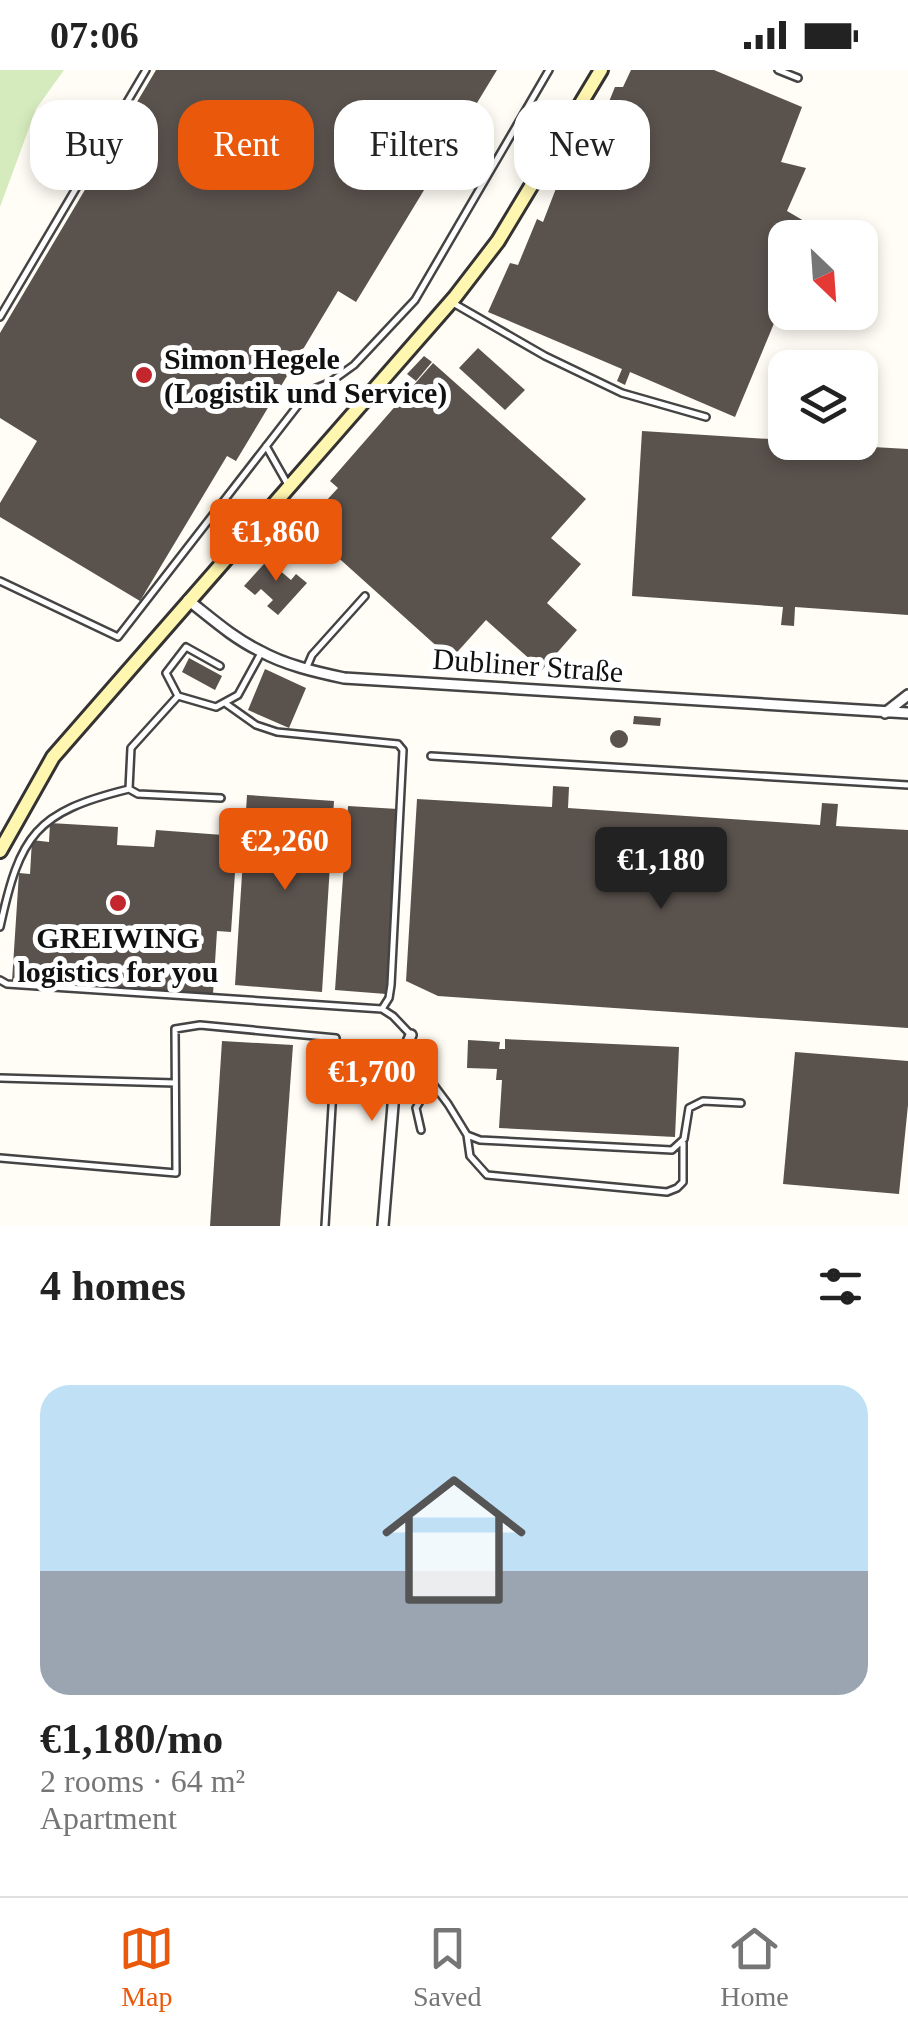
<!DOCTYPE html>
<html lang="en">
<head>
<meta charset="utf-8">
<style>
  body { margin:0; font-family:Georgia,serif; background:#f2f2f2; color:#222; height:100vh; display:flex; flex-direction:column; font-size:38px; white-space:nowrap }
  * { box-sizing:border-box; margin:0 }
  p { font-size:32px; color:#767676 }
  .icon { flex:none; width:55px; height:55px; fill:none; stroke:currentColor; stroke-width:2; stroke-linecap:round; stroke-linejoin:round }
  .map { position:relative; height:1156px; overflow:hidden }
  .sheet { display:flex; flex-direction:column; background:#fff; flex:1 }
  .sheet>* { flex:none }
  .guide { position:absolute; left:30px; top:30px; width:850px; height:90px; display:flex; gap:20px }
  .needle { width:65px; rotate:155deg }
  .fabs { position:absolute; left:768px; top:150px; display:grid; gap:20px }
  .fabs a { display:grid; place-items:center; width:110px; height:110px; border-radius:20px; background:#fff; box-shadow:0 5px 15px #0003; font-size:50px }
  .price { position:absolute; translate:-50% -85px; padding:0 22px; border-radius:10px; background:#ea580c; color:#fff; font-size:32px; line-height:65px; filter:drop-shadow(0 2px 5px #0008) }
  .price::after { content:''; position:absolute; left:50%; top:60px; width:30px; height:22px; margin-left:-15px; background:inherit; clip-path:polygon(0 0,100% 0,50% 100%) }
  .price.current { background:#222; color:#fff }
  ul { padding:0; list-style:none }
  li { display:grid; align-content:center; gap:20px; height:530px; padding:0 40px }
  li+li { border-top:2px solid #e0e0e0 }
  li span { display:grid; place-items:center; height:310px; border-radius:30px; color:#555 }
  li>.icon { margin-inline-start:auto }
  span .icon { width:180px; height:180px; fill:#fffc; stroke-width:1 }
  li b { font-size:42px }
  h2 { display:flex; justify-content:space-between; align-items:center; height:120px; padding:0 40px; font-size:42px }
  .tag { padding:0 35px; border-radius:30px; background:#fff; box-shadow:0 5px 15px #0003; font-size:35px; line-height:90px }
  .tag.current { background:#ea580c; color:#fff }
  .status { display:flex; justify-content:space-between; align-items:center; height:70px; padding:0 50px; background:#fff; direction:ltr }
  .status svg { height:28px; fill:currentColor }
  .tabs { display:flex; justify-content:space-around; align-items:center; height:140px; border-top:2px solid #e0e0e0; background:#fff; font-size:28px; color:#767676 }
  .tabs a { display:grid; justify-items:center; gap:5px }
  .tabs .current { color:#ea580c }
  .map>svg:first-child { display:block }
  .green { fill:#d5ebbd }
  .building { fill:#5a524d }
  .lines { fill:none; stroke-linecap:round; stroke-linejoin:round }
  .lane-casing { stroke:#444; stroke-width:10 }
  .street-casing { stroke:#444; stroke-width:14 }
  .secondary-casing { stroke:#333; stroke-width:18 }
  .lane { stroke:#fff; stroke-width:5 }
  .street { stroke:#fff; stroke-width:9 }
  .secondary { stroke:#fff6b0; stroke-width:12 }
  .poi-dot { fill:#c4262e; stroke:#fff; stroke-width:4 }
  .labels { text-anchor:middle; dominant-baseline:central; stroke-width:10; stroke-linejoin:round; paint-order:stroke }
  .poi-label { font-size:30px; font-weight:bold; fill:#111; stroke:#fff; text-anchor:start }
  .street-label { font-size:30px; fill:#111; stroke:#fff }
</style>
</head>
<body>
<div class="status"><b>07:06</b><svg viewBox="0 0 49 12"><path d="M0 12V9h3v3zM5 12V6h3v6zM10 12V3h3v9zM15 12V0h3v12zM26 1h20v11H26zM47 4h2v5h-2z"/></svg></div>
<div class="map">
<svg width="908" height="1156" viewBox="0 0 908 1156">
  <rect width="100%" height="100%" fill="#fffdf5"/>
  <path class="green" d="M0 0H64L36 39 0 137Z"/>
  <path class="building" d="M156 0H497L356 232 338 221 236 391 227 386 140 531 0 447V433L37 371 0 348V263Z
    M631 0H714L802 37 781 92 806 98 787 141 811 155 805 168H785V242H802L795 258 775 251 735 347 630 302 625 315 617 311 622 299 488 242 510 193 518 195 537 149 543 152 562 103 570 105 589 58 597 61 615 17H623Z
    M52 69 65 78 59 87 46 79Z
    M34 95a11 11 0 1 1 22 0a11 11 0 1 1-22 0Z
    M478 278 525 320 505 340 459 298Z
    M424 286 432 292 416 311 407 304Z
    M433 293 586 429 551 468 581 494 547 533 577 560 542 600 486 550 451 589 303 456 338 418 330 411Z
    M642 361 785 370V372L908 379V545L795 537 794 556 781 555 783 537 632 526Z
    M273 484 284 493 278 499 291 510 296 504 307 513 278 545 267 536 273 530 261 519 255 525 244 516Z
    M189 588 222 606 215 620 182 602Z
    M265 599 306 618 289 658 248 640Z
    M634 646 661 648 660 656 633 654Z
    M610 669a9 9 0 1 1 18 0a9 9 0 1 1-18 0Z
    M553 716 569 717 568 738 820 755 822 733 838 734 836 756 908 760V958L438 926 406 911 417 729 552 737Z
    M247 725 334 731 322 922 235 915Z
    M348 736 398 739 386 924 335 920Z
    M50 753 118 757 117 775 154 777 156 760 223 765V772L237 773 231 862 217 861 213 924 12 911 19 803 30 804 32 770 49 772Z
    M505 969 679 977 675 1067 499 1058 502 1010H496L497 999 467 998 468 970 500 972 499 979H505Z
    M222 971 293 975 280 1156H210Z
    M795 982 908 991V1035L899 1124 783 1114Z"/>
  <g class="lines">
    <g class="lane-casing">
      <path id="lane" d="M778 0 798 8
        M453 233 545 286 622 323 706 347
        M0 247 146 0
        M266 376 287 413
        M0 511 118 567 309 321 329 313 354 295 415 230 549 0
        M306 599 312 585 365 526
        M178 626 166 603 186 577 220 596
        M225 633 256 655 277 662 398 674 403 680 391 915 389 928 382 939
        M431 686 908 715
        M221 728 138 724 129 719 131 678 178 626 216 637 238 625 261 583
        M0 857C20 765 35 742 129 719
        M0 910 7 914 382 939 393 946 411 965
        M406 978 448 1034 467 1065 480 1070 672 1080 684 1069 689 1038 703 1031 741 1033
        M0 1008 175 1013
        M421 1060 416 1038 431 1013
        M467 1065 470 1086 487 1105 667 1122 677 1118 683 1112V1072
        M0 1088 176 1103 175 959 200 955 336 968 325 1156"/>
    </g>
    <g class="street-casing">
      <path id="street" d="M188 530C211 548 233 568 260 581 285 595 316 602 344 608L908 643
        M885 643 908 625
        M383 1156 396 999 411 965"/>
    </g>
    <g class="secondary-casing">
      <path id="secondary" d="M0 781 53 687 455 227 498 171 601 0"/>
    </g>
    <use href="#lane" class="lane"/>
    <use href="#street" class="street"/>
    <use href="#secondary" class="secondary"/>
  </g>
  <g class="poi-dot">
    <circle cx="144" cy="305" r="10"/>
    <circle cx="118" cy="833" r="10"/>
  </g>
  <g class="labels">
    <g class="poi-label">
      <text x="164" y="288">Simon Hegele<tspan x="164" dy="34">(Logistik und Service)</tspan></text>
      <text x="118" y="867" text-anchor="middle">GREIWING<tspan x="118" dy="34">logistics for you</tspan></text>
    </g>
    <g class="street-label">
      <text transform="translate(528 595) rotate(4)">Dubliner Straße</text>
    </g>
  </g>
</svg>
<div class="fabs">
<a><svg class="needle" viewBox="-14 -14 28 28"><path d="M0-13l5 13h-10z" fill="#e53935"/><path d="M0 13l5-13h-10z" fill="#767676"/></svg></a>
<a><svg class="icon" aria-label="layers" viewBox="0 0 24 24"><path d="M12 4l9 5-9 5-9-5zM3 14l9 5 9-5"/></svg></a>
</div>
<b class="price" style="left:276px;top:514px">€1,860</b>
<b class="price" style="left:285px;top:823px">€2,260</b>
<b class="price current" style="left:661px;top:842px">€1,180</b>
<b class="price" style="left:372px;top:1054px">€1,700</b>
<div class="guide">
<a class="tag">Buy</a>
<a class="tag current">Rent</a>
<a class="tag">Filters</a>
<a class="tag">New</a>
</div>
</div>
<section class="sheet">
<h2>4 homes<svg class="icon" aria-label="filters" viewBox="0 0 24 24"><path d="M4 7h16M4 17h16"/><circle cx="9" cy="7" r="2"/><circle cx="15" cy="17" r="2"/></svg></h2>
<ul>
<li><span style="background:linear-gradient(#bfe0f5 60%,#9aa5b1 0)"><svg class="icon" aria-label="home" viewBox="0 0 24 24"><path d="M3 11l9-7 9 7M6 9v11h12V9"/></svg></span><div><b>€1,180/mo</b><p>2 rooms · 64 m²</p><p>Apartment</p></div></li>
</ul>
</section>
<nav class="tabs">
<a class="current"><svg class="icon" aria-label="map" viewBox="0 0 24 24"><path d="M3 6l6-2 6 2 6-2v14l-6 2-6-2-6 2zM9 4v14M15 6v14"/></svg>Map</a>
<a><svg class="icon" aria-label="saved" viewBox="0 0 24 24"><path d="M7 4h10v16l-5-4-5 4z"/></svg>Saved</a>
<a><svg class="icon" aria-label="home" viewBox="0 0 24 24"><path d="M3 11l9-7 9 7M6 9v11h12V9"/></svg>Home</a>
</nav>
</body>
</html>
